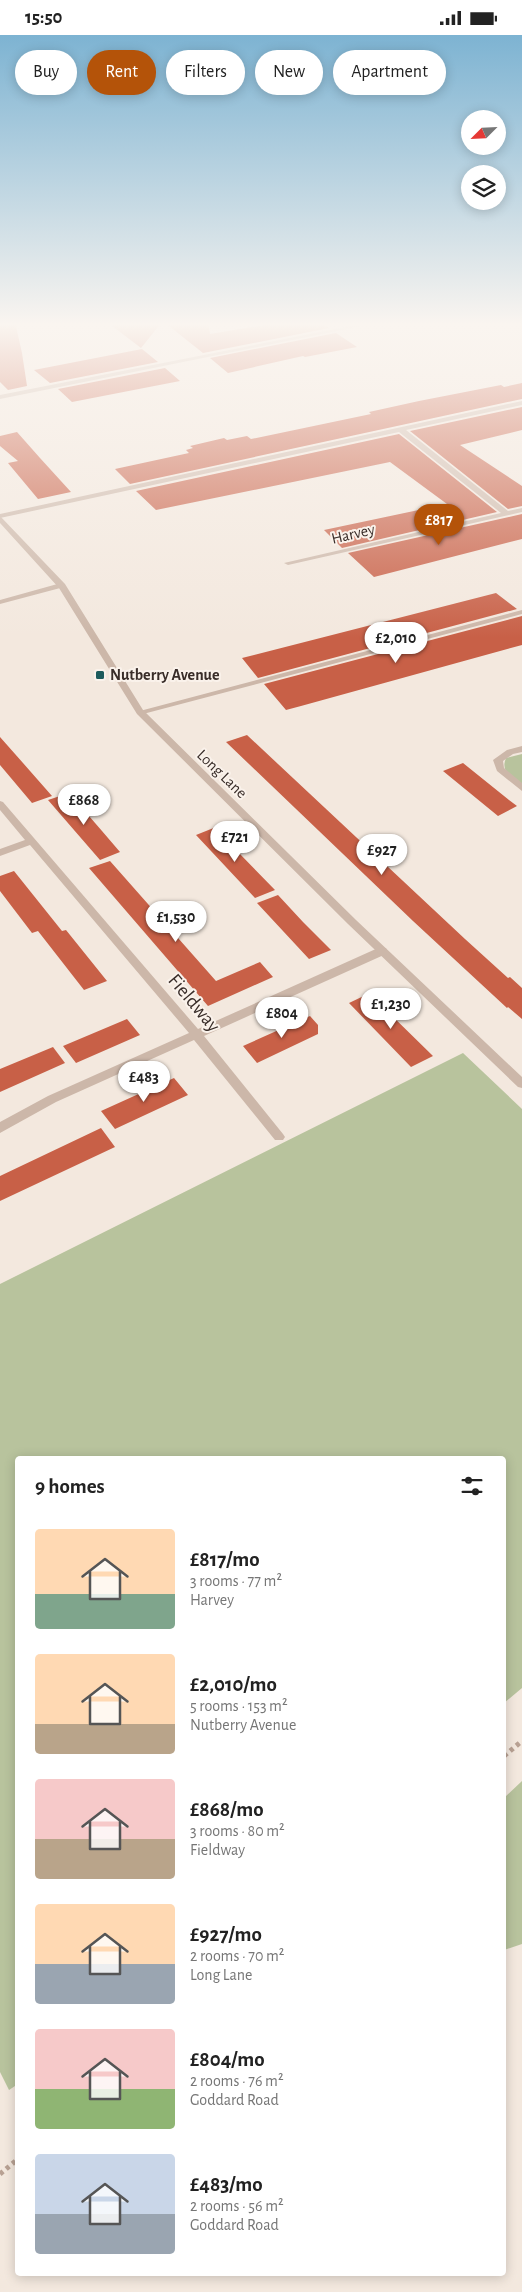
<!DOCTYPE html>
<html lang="en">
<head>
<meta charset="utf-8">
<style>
  body { margin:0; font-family:"Alegreya Sans",sans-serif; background:#f6f6f6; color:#222; height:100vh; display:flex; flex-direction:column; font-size:19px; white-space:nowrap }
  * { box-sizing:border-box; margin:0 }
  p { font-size:16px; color:#767676 }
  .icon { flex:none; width:28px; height:28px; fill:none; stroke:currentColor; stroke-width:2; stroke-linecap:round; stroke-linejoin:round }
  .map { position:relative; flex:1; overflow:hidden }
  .panel { position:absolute; left:15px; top:1421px; width:491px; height:820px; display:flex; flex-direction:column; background:#fff; border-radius:5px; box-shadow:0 2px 12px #0003 }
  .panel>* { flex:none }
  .guide { position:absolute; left:15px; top:15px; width:492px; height:45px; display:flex; gap:10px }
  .needle { width:32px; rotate:246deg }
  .controls { position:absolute; left:461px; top:75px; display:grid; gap:10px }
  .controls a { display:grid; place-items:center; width:45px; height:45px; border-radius:50%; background:#fff; box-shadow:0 2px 12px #0003; font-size:25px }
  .price { position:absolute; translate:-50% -42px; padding:0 11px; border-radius:18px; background:#fff; color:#222; font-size:16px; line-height:32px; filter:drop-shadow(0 1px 2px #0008) }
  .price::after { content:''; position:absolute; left:50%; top:30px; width:15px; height:11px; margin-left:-8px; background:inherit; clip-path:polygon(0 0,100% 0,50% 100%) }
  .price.selected { background:#b45309; color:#fff }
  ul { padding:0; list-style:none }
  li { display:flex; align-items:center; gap:15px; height:125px; padding:0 20px }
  li span { display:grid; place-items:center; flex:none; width:140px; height:100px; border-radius:5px; color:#555 }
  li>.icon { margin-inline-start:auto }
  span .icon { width:60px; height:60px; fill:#fffc; stroke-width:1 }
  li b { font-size:21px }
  h2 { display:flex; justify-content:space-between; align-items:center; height:60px; padding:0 20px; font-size:21px }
  .chip { padding:0 18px; border-radius:22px; background:#fff; box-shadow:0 2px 12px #0003; font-size:18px; line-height:45px }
  .chip.selected { background:#b45309; color:#fff }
  .status { display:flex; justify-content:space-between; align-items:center; height:35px; padding:0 25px; background:#fff; direction:ltr }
  .status svg { height:14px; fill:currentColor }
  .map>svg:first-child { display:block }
  .green { fill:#b8c39d }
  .building { fill:#c86047 }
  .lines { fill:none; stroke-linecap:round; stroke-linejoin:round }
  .path { stroke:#b8a193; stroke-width:5; stroke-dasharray:4 4; stroke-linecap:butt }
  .minor { fill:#ccb7a9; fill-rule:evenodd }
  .tertiary { fill:#ccb7a9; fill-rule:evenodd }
  .poi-dot { fill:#1d5b5c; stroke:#faf2eb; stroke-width:2 }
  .labels { text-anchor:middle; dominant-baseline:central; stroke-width:4; stroke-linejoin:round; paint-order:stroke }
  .far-street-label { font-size:16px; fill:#392d29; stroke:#faf2eb }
  .far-poi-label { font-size:16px; font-weight:bold; fill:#392d29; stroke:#faf2eb; text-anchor:start }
  .street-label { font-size:20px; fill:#392d29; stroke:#faf2eb }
</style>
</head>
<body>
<div class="status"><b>15:50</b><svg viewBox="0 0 49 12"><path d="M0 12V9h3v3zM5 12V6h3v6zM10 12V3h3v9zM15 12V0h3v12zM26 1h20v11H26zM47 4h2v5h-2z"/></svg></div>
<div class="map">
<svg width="522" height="2257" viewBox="0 0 522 2257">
  <rect width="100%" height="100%" fill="#f3e8de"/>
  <path class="green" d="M522 719V750C512 742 500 737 506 723Z
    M463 1018 522 1074V1653L504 1668V1424H18V2049L9 2055 0 2037V1249Z
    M522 1746V1909L504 1915V1763Z"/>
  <path class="building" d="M0 287H15L22 318 27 351 8 355 0 347Z
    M107 287H162L141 313Z
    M164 287H208L210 299 282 287H319L329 293 203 318Z
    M336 298 357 312 305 322 303 321 228 338 210 323Z
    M142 314 158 327 50 348 34 335Z
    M165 333 180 346 72 367 58 354Z
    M522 348V364L130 449 115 434 189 418 186 415 193 413 190 411 224 403 227 405 247 401 251 404 371 379 369 377 419 366 501 350 504 352Z
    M522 372V395L460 410 522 451V471L508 474 410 396Z
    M17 397 40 423 71 457 38 464 8 428 18 426 0 411V401Z
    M399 399 497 477 342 513 324 495 447 469 390 427 156 475 136 456Z
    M522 479V504L374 542 348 518Z
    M496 558 517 574 258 643 242 623Z
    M522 581V610L301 671 286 675 264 649Z
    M247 700 465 904 508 943 510 942 522 953V984L508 972 507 973 413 886 226 707Z
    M0 702 23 728 52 761 32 768 0 730Z
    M463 728 509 765 517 771 498 781 443 736Z
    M69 758 102 796 120 817 100 825 48 765Z
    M216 792 238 817 275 855 255 863 196 800Z
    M110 826 216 946 260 927 273 942 208 971 89 833Z
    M14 836 62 896 66 895 107 946 84 955 38 896 32 898 0 856V841Z
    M278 860 303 887 331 915 309 924 257 868Z
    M370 958 384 973 433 1021 411 1032 349 968Z
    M310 981 318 990V999L257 1028 243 1011Z
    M127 984 140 1000 76 1028 63 1011Z
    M53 1012 65 1028 0 1057V1034Z
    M174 1043 188 1060 115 1094 101 1076Z
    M101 1093 115 1112 0 1166V1141Z"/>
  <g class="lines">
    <path class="path" d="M504 1721 522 1706
      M0 2139 18 2124"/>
    <path class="minor" d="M371 287H381L0 364V360Z
      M522 366V370L406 395 508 476 522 473V477L288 530 284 528 501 478 399 397 0 483V479Z
      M61 548H64V552L0 569V565Z
      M522 575V579L143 679 136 677Z
      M522 711V717L513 719 503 726 504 733 522 748V756L497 736 493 725 507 715Z
      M0 766 3 767 198 994 378 913H386L387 916 386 919 204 1001 283 1099 285 1102 283 1105H275L194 1005 56 1067 0 1098V1087L48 1061 189 998 30 810 0 821V814L25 805 0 775Z"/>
    <path class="tertiary" d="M0 481 65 549 143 675 356 885 522 1042V1053L518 1052 348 889 137 679 59 553 0 488Z"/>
  </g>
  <linearGradient id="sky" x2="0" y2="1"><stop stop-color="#7db3d2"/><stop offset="0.48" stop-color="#faf5f0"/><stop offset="1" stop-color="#faf5f0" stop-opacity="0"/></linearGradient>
  <rect width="522" height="603" fill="url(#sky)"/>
  <rect class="poi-dot" x="95" y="635" width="10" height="10" rx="2.5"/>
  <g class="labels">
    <g class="far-street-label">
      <text transform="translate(353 499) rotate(-13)">Harvey</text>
      <text transform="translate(222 739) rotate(44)">Long Lane</text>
    </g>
    <g class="far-poi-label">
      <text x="110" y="640">Nutberry Avenue</text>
    </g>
    <g class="street-label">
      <text transform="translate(194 968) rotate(50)">Fieldway</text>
    </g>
  </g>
</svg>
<div class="controls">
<a><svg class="needle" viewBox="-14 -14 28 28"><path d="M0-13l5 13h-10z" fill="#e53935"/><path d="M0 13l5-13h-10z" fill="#767676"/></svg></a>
<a><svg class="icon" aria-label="layers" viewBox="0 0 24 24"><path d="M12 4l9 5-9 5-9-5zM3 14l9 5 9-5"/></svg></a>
</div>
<b class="price selected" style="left:439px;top:511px">£817</b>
<b class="price" style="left:396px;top:629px">£2,010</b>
<b class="price" style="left:84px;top:791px">£868</b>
<b class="price" style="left:235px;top:828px">£721</b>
<b class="price" style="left:382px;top:841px">£927</b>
<b class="price" style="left:176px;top:908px">£1,530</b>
<b class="price" style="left:391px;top:995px">£1,230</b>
<b class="price" style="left:282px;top:1004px">£804</b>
<b class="price" style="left:144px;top:1068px">£483</b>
<div class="guide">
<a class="chip">Buy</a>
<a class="chip selected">Rent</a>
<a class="chip">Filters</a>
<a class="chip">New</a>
<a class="chip">Apartment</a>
</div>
<section class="panel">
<h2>9 homes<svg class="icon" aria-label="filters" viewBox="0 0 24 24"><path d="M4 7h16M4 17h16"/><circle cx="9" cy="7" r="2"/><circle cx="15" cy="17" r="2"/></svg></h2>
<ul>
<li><span style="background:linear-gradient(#ffd9b3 65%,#7fa58c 0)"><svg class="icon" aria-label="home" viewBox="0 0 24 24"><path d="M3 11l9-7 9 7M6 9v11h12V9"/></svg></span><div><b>£817/mo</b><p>3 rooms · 77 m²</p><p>Harvey</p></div></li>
<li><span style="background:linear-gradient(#ffd9b3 70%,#b9a48a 0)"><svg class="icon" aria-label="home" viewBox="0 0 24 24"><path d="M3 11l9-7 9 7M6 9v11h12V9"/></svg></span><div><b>£2,010/mo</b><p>5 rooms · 153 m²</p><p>Nutberry Avenue</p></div></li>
<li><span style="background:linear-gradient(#f6c9c9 60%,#b9a48a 0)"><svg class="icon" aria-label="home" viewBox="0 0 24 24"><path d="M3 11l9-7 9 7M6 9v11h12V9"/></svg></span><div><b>£868/mo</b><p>3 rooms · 80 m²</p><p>Fieldway</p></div></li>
<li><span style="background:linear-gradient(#ffd9b3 60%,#9aa5b1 0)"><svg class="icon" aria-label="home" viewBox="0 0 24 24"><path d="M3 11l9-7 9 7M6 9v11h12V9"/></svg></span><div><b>£927/mo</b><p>2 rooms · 70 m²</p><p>Long Lane</p></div></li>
<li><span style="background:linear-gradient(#f6c9c9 60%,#8fb573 0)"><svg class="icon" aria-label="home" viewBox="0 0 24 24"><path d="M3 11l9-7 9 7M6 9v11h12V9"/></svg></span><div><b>£804/mo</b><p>2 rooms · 76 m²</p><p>Goddard Road</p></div></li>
<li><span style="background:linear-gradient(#c9d6e8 60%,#9aa5b1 0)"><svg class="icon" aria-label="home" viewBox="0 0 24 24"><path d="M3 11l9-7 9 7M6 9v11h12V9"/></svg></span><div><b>£483/mo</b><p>2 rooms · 56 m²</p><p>Goddard Road</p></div></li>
</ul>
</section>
</div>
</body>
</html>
